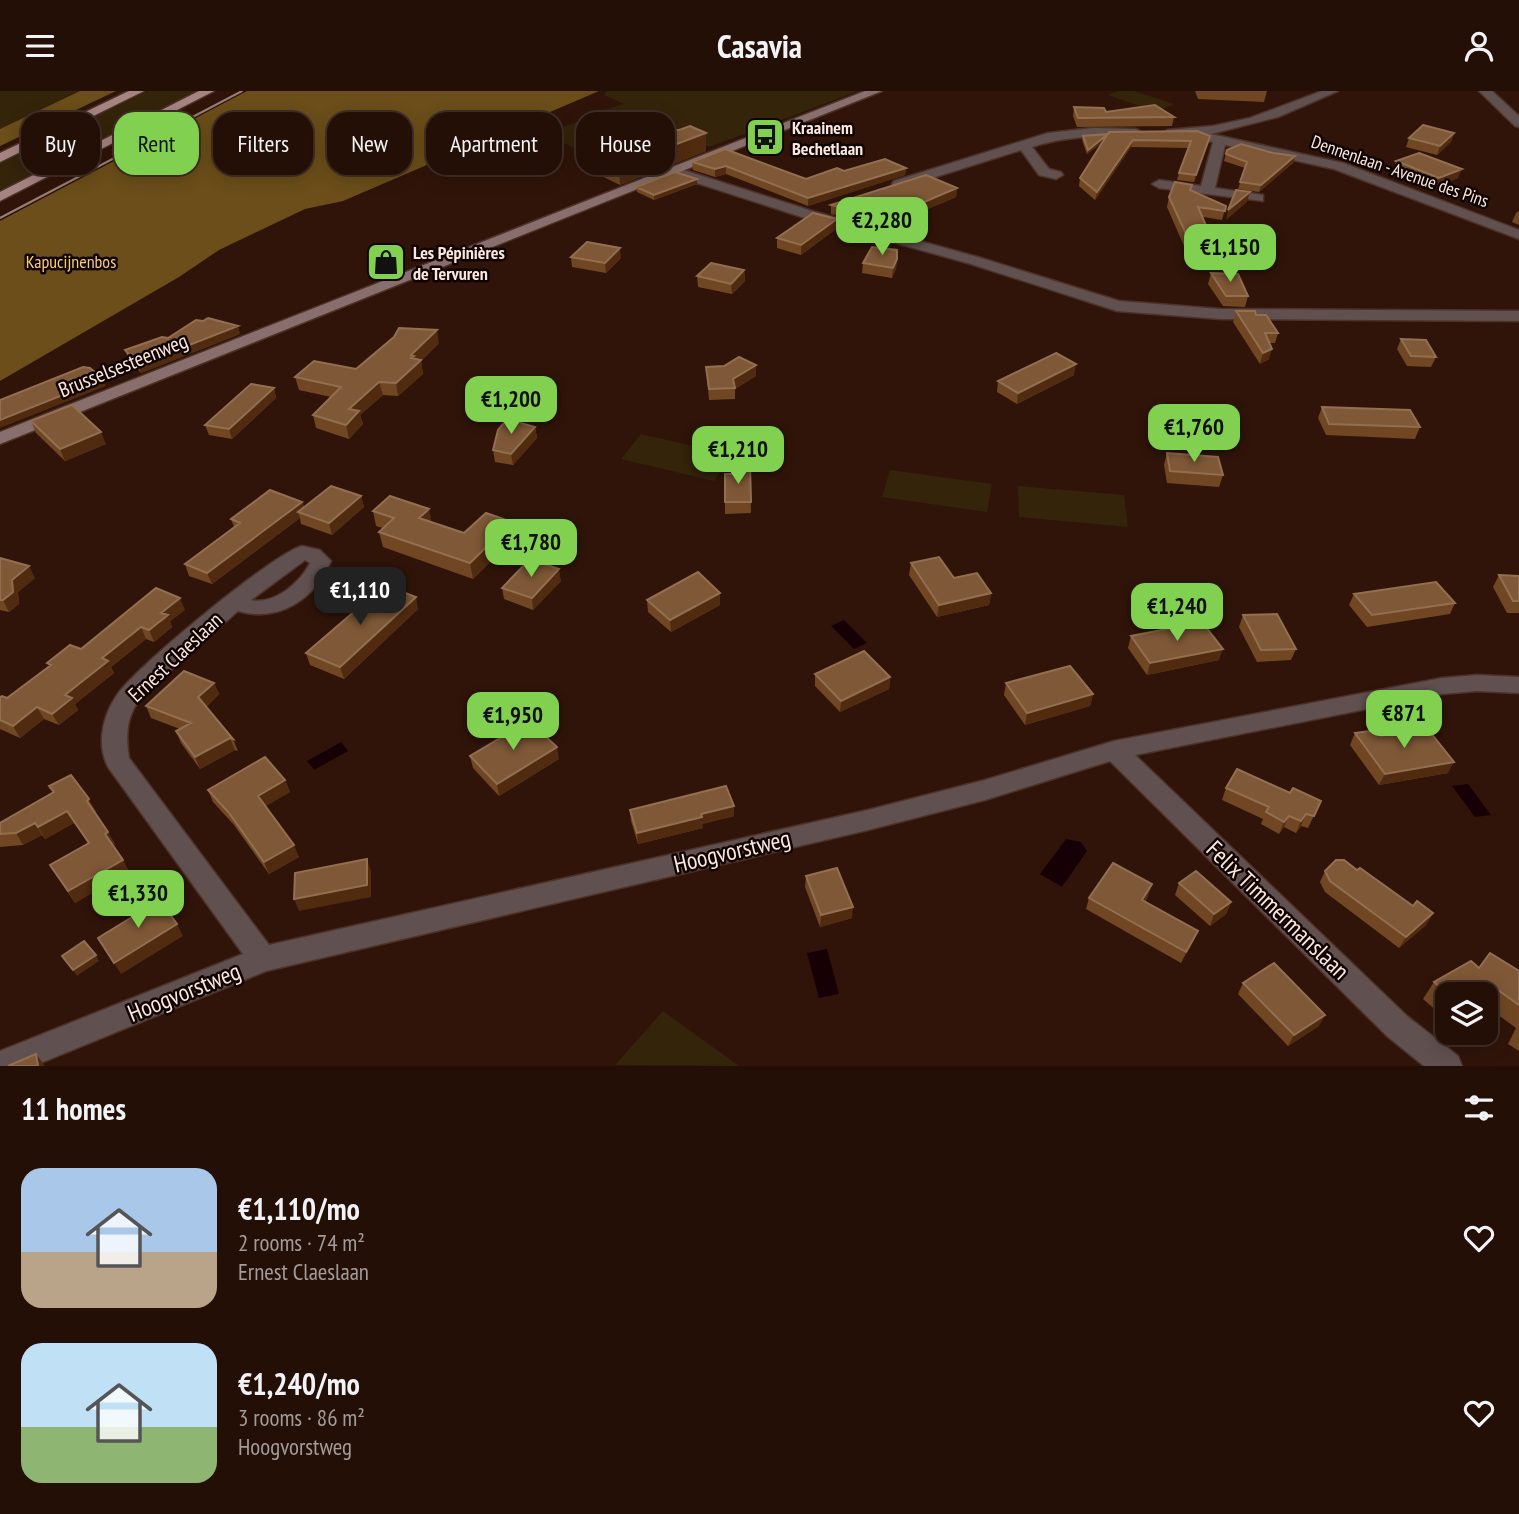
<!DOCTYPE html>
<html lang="en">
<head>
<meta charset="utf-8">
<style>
  body { margin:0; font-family:"PT Sans Narrow",sans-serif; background:#301d15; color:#f1f3f6; height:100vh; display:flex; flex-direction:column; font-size:26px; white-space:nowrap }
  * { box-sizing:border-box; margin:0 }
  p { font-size:23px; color:#a39c9b }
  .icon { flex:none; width:38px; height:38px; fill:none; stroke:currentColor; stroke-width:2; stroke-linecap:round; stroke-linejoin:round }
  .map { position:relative; height:975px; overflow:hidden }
  .drawer { display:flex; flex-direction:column; background:#240f07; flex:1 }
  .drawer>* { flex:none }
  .hud { position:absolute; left:21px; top:21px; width:700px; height:63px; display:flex; gap:14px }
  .fabs { position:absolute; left:1435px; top:891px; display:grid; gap:14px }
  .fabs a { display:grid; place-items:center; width:63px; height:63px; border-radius:14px; background:#240f07; box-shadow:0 4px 18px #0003,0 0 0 2px #412f28; font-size:35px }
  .price { position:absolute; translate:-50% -60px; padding:0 16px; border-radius:14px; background:#82d04f; color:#111; font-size:23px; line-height:46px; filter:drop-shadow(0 2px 4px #0008) }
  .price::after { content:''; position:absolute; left:50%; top:42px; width:21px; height:16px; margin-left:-10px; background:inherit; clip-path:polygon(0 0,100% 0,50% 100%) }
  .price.active { background:#222; color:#fff }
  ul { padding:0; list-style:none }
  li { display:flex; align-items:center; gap:21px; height:175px; padding:0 21px }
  li span { display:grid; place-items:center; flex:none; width:196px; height:140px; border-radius:21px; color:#555 }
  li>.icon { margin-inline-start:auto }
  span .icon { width:84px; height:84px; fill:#fffc; stroke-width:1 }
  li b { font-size:30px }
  h2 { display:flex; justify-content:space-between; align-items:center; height:84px; padding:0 21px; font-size:30px }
  .tag { padding:0 24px; border-radius:21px; background:#240f07; box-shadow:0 4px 18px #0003,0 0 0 2px #412f28; font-size:24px; line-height:63px }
  .tag.active { background:#82d04f; color:#111 }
  header { display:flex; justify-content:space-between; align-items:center; height:91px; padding:0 21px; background:#240f07; font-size:32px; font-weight:600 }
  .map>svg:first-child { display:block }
  .green { fill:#34240a }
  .forest { fill:#6b4e19 }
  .water { fill:#170005 }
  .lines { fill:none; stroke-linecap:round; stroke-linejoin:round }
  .street-casing { stroke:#4d3227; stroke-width:3 }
  .secondary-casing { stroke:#4d3227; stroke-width:3 }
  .primary-casing { stroke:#4d3227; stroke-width:3 }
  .street { fill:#615050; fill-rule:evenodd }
  .secondary { fill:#886e6c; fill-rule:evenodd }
  .primary { fill:#a68482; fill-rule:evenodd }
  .tram { stroke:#998077; stroke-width:2 }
  .wall { fill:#704722 }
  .shaded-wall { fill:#502b10 }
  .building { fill:#7f5837; stroke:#926f51; stroke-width:2 }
  .labels { text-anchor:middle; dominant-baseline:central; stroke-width:5; stroke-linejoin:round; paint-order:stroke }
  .far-poi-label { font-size:18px; font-weight:bold; fill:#fce7e0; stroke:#0f0402; text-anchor:start }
  .far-street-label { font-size:18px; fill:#fce7e0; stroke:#0f0402 }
  .far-park-label { font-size:18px; fill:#fbcc7f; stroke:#0f0402 }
  .street-label { font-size:21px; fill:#fce7e0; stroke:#0f0402 }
  .near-street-label { font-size:24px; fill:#fce7e0; stroke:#0f0402 }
</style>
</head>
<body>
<header><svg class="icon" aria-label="menu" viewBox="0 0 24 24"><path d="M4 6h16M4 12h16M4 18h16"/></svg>Casavia<svg class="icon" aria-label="person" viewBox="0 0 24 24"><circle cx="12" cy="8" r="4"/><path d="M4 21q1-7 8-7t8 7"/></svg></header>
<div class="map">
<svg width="1519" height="975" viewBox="0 0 1519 975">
  <rect width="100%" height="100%" fill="#301409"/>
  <path class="green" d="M0 0H80L0 38Z
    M148 0H200L0 101V71Z
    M607 0H858L712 55 587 63 545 43 585 28 581 26 624 13 604 4Z
    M1118 0H1134L1174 13 1157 21 1108 4Z
    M641 343 733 364 714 390 621 368Z
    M890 379 992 393 987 421 882 406Z
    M1018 395 1124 404 1128 436 1019 426Z
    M663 920 739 975 615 974Z"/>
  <path class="forest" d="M80 0H116L0 55V38Z
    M247 0H599L343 110 305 118 219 159 179 186 0 290V130Z"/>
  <path class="water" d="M844 529 867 552 854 558 831 535Z
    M341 651 348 660 314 679 307 670Z
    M1468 693 1491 724 1475 726 1452 695Z
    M1066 748 1081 751 1087 760 1062 796 1040 783Z
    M827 858 839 903 819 907 807 862Z"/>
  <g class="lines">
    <g class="street-casing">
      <path id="street" d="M1322 0H1338L1278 26 1211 43 1343 72 1519 139V148L1334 78 1225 54 1215 97 1263 104V110L1159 97 1152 93 1159 89 1201 95 1213 51 1199 48 1197 44 1167 45V39L1213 35 1250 27Z
        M1479 0H1492L1519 25V36L1515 35Z
        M1093 37 1136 38 1142 42C1135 48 1125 46 1115 45 1087 45 1059 47 1032 56L1049 78 1061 81 1063 84 1056 88 1039 84 1021 59 904 96H894L892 93 894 90 1048 42Z
        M674 76 812 120 981 167 1119 210 1220 218 1519 220V230L1220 228 1117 220 971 173 802 126 669 83V77Z
        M302 455 320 459 331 470C315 508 279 532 238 520L144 603C127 622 125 641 129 667L269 854 868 719 985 689 1114 650 1442 587 1477 584 1519 586V602L1477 600 1442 603 1135 664 1407 925 1458 965 1462 975H1424L1387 945 1110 670 985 709 868 739 266 880 33 975H0V960L243 863 108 676C96 653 103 624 117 604 136 576 271 464 302 455ZM305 469 310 472C300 492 274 514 251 509Z"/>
    </g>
    <g class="secondary-casing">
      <path id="secondary" d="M865 0H882L0 353V341Z"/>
    </g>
    <g class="primary-casing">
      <path id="primary" d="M129 0H144L0 71V62Z
        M199 0H214L0 110V101Z"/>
    </g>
    <use href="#street" class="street"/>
    <use href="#secondary" class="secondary"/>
    <use href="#primary" class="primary"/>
    <path class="tram" d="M0 127 242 0"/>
  </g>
  <path class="wall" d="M1195 0H1267L1264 11 1198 8Z
    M1074 16 1106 21 1174 26 1172 35 1077 36 1073 25Z
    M1454 42 1451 51 1437 64 1406 56 1409 47Z
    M1083 45H1210L1194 91 1177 89 1179 82 1189 57 1131 56 1095 109 1079 95 1080 87 1102 52 1087 63 1082 49Z
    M725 58 806 88 844 80 906 77 905 84 808 115 726 83 715 86 693 79 692 71Z
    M1227 59 1273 62 1295 65 1293 72 1259 101 1238 98 1245 77 1224 70Z
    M706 60 620 94 591 80 589 62Z
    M1396 70 1458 87 1435 96 1393 80Z
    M697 88V93L654 109 637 101 636 96Z
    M1192 94 1191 99 1226 115 1222 129 1203 126 1211 146 1209 156 1184 155 1167 116 1169 106Z
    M957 97 956 106 923 120V125L903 138 856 123 850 128 831 123V114Z
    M1519 120V134L1512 131 1516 122Z
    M837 128 836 138 801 164 777 157V147Z
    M571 166 621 167 606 182 572 176Z
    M897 168 896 178 892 187 862 182 863 172Z
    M744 179 745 190 732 203 698 196 697 185Z
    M1211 182 1248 205 1245 216 1223 215 1208 193Z
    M1236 220 1256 224 1278 242 1275 252H1269V268L1260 273 1233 231Z
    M240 243 141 282 128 267 125 259 168 247Z
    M1401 248 1436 266 1431 276 1407 275 1397 258Z
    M439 252 421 270 423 283 398 305 383 304 360 324 363 333 349 348 316 337 313 324 331 306 299 299 295 286 356 278Z
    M756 274V285L735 298V308L709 309 706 276Z
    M1074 284 1017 313 997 301 998 290Z
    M274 297 276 307 232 348 209 344 205 334Z
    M1322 316 1420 336 1415 348 1326 344 1318 327Z
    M31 330 106 353 65 370 36 342Z
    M535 336 537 347 513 374 495 371 493 359Z
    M1167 362 1223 384 1219 396 1167 392 1164 374Z
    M750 374 751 422 725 423V383H733Z
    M361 405 364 416 332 444 301 433 300 427 212 493 189 485 185 473 234 436 231 428 302 411 304 416Z
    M373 420 432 432 464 442 515 446 473 488 383 456 379 441 383 437 376 435Z
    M0 467 35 487 18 501 19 513 9 521 0 519Z
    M911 472 991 502 989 514 937 526 909 484Z
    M1499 484 1519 485V522H1507L1493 496Z
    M561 490 533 519 504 508 502 497Z
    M720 502V514L671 541 648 521 647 509Z
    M1354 503 1455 512 1450 523 1367 536 1349 514Z
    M374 510 418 518 344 588 310 574 306 562Z
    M185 519 170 530 172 536 154 551 146 548 111 576 114 582 75 613 78 619 59 634 44 628 20 647 0 638V606L7 607 49 575 47 572Z
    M1243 524 1296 558 1291 569 1257 571 1239 536Z
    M1131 545 1219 569 1147 584 1128 557Z
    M815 583 890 586 889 598 840 621 815 595Z
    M214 592 219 603 206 616 233 648 238 660 235 659 200 678 181 652 176 640 180 638 151 627 146 615Z
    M1006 592 1093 603 1090 615 1025 634 1004 604Z
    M1355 642 1381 645 1448 682 1379 694 1350 654Z
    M470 665 559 668 499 705 473 677Z
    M285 689 290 701 265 715 299 766 269 783 234 734 213 711 208 699Z
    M49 695 96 720 94 721 115 753 112 754 129 780 75 812 50 774 88 752 74 732 45 748 42 744 23 754 0 756V732L53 701Z
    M1226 697 1290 702 1321 710 1308 737 1301 735 1296 742 1284 736 1279 743 1261 733 1263 728 1222 709Z
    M734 715V725L702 733 703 737 638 753 631 730 630 719Z
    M1357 779 1413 815 1433 822 1426 834 1399 857 1325 801 1320 791 1325 780Z
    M806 785 852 827 820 836 805 796Z
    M1179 792 1231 811 1226 823 1210 835 1175 804Z
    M1148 805 1145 811 1198 840 1193 851 1181 872 1086 818 1089 807Z
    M1479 877 1519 880V960L1508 953 1516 937 1486 915V903H1447V929L1423 908 1434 891Z
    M1243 892 1319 935 1288 955 1238 903Z"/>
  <path class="shaded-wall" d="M706 42V60L620 94 619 75Z
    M1454 42 1451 51 1437 64 1440 55Z
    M1108 43 1107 48 1087 63 1088 59Z
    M1210 45 1208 53 1194 91 1196 84Z
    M1133 49 1131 56 1095 109 1097 101Z
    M1295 65 1293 72 1259 101 1261 94Z
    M726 75V83L715 86V78Z
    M906 77 905 84 808 115V107Z
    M1462 78 1458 87 1435 96 1439 87Z
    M697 88V93L654 109V104Z
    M957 97 956 106 923 120V125L903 138V130L917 114Z
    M1250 101 1247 111 1226 129 1228 119Z
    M857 115 856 123 850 128V119Z
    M837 128 836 138 801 164V154Z
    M620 157 621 167 606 182 605 172Z
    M897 168 896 178 892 187 893 177Z
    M744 179 745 190 732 203 731 193Z
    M238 235 240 243 141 282 138 274Z
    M437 239 439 252 421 270 423 283 398 305 396 292 411 264Z
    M1272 258 1269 268 1260 273 1263 262Z
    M1076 273 1074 284 1017 313 1018 302Z
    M756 274V285L735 298 733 288Z
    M103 288 106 295 0 337V329Z
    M379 291 383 304 360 324 363 333 349 348 346 334 349 318Z
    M274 297 276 307 232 348 229 338Z
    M535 336 537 347 513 374 511 363Z
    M101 341 106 353 65 370 60 358Z
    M361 405 364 416 332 444 329 432Z
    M302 411 306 422 298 421 300 427 212 493 207 482Z
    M429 418 432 433 419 427Z
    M512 431 515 446 473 488 470 472Z
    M29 475 35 487 18 501 19 513 9 521 3 509 12 489Z
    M559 478 561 490 533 519 532 507Z
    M720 502V514L671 541 670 529Z
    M991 502 989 514 937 526 939 514Z
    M416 506 418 518 344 588 340 576Z
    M180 507 185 519 170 530 172 536 154 551 149 539 161 522Z
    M141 536 146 548 111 576 114 582 75 613 78 619 59 634 52 623 65 604 102 567Z
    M1223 558 1219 569 1147 584 1150 572Z
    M890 586 889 598 840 621 841 610Z
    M214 592 219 603 203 618 198 606Z
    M1093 603 1090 615 1025 634 1027 622Z
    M37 616 44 628 20 647 13 635Z
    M230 647 235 659 200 678 195 666Z
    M557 656 559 668 499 705 497 693Z
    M1454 671 1448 682 1379 694 1385 683Z
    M285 689 290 701 263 717 258 705Z
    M89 708 96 720 93 721 87 710Z
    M734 715V725L702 733 703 737 638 753 637 742Z
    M67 720 74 732 45 748 38 736Z
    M1306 723 1301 735 1296 742 1301 730Z
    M1289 725 1284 736 1279 743 1284 731Z
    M35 732 42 744 23 754 16 742Z
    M108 741 115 753 111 755 105 743Z
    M294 754 299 766 269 783 264 771Z
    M367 768 371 780V806L299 820 294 808Z
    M123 769 129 780 75 812 68 800Z
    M1152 793 1148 805 1138 821 1142 809Z
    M1231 811 1226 823 1210 835 1214 823Z
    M853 816 852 827 820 836 821 824Z
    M1433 822 1426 834 1399 857 1406 846Z
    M177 833 183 845 121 883 114 872Z
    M1198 840 1193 851 1181 872 1186 861Z
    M96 864 99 870 77 885 73 879Z
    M1495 897 1486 910V903H1484Z
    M1325 924 1319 935 1288 955 1294 944Z
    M36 963 45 975H38Z"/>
  <path class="building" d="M1155 14 1174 26 1078 27 1074 16 1104 17 1106 21Z
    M1423 34 1454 42 1440 55 1409 47Z
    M690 35 706 42 619 75 589 62 599 38 679 39Z
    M1197 40 1210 45 1196 84 1179 82 1191 50 1133 49 1097 101 1080 87 1109 41Z
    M1108 43 1088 59 1083 45Z
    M1241 53 1273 62 1295 65 1261 94 1240 91 1247 71 1226 63 1227 59Z
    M725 58 806 88 837 77 844 80 885 68 906 77 808 107 726 75 715 78 692 71Z
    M1419 62 1462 78 1439 87 1396 70Z
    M675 81 697 88 654 104 636 96Z
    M926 84 957 97 917 114 924 116 903 130 857 115 850 119 831 114Z
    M1175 91 1192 94 1190 99 1226 115 1225 120 1198 116 1211 146 1187 145 1169 106Z
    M1236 99 1250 101 1228 119Z
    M813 122 837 128 801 154 777 147Z
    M587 151 620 157 605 172 571 166Z
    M872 156 897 159V168L893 177 863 172Z
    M711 172 744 179 731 193 697 185Z
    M1211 182 1238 183 1248 205H1226Z
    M1236 220H1255L1256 224H1266L1278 242H1265L1272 258 1263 262Z
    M208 227 238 235 138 274 125 259 162 246 168 247 196 229 203 230Z
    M399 237 437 239 411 264 414 265 411 267 421 269 396 292 379 291 349 318 359 320 346 334 313 324 341 296 295 286 314 270 356 278 394 246Z
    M1401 248 1426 249 1436 266 1411 265Z
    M1056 262 1076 273 1018 302 998 290Z
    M739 266 756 274 733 288 735 297 709 298 706 276 724 275Z
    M83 276 90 277 103 288 0 329V309Z
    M251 293 274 297 229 338 205 334Z
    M72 314 101 341 60 358 31 330Z
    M1322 316 1410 319 1420 336 1329 333Z
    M507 328 535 336 511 363 493 359 498 339Z
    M1167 362 1218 366 1223 384 1170 380Z
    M750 374 751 411H725V383H733Z
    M331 395 361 405 329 432 298 421Z
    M270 399 302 411 207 482 185 473 240 432 231 428Z
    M390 405 429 418 419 427 464 442 486 422 512 431 470 472 379 441 394 427 373 420Z
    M939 466 954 487 977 482 991 502 939 514 911 472Z
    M0 467 29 475 12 489 13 501 3 509H0Z
    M530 468 559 478 532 507 502 497Z
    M698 481 720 502 670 529 647 509Z
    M1499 484 1519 485V510H1513Z
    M1436 491 1455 512 1372 524 1354 503Z
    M390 496 416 506 340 576 306 562 369 508 374 510Z
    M156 497 180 507 161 522 168 524 149 539 141 536 102 567 108 570 65 604 72 607 52 623 37 616 13 635 0 629V606L2 605 7 607 51 574 47 572 70 554 81 558Z
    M1277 523 1296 558 1261 559 1243 524Z
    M1202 531 1223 558 1150 572 1131 545Z
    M864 560 890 586 841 610 815 583Z
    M1070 575 1093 603 1027 622 1006 592Z
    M184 580 214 592 198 606 233 648 230 647 195 666 176 640 191 632 146 615Z
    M529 630 557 656 497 693 470 665Z
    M1427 637 1454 671 1385 683 1355 642 1377 639 1381 645Z
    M265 666 285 689 258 705 294 754 264 771 229 722 208 699Z
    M1237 678 1290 702 1293 697 1321 710 1314 725 1306 723 1301 730 1289 725 1284 731 1266 721 1269 716 1226 697Z
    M71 684 89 708 87 710 108 741 105 743 123 769 68 800 50 774 89 752 67 720 38 736 35 732 16 742 0 743V732L54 701 49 695Z
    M726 695 734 715 701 723 702 726 637 742 630 719Z
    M367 768V794L294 808 295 782Z
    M1336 769H1344L1357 779 1360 777 1413 815 1417 810 1433 822 1406 846 1330 790 1325 780Z
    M1113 772 1152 793 1142 809 1198 840 1186 861 1089 807Z
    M837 777 853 816 821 824 806 785Z
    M1196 780 1231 811 1214 823 1179 792Z
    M157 805 177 833 114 872 98 847 137 823 134 818Z
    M84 850 96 864 73 879 62 865Z
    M1490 862 1519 880V914L1495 897 1484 903H1448L1434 891 1471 870 1479 877Z
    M1274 872 1325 924 1294 944 1243 892Z
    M36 963 38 975H8Z"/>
  <defs>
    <g id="bus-square" transform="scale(2.0125)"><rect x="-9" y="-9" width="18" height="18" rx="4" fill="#82d04f" stroke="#0f0402"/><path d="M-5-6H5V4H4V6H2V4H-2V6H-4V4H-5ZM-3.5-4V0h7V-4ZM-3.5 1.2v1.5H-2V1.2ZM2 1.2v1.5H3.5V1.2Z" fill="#111"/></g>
    <g id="shop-square" transform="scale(2.0125)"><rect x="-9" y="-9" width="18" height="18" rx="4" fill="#82d04f" stroke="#0f0402"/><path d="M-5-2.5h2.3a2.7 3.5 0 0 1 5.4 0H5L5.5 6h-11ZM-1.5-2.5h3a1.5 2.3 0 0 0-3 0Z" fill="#111"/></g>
  </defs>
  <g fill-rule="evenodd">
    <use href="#bus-square" x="765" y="46"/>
    <use href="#shop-square" x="386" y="171"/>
  </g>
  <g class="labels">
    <g class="far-poi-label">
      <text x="792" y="36">Kraainem<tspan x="792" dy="21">Bechetlaan</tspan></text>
      <text x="413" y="161">Les Pépinières<tspan x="413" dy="21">de Tervuren</tspan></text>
    </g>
    <g class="far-street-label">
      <text transform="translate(1400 80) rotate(19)">Dennenlaan - Avenue des Pins</text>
    </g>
    <g class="far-park-label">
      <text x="71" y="170">Kapucijnenbos</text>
    </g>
    <g class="street-label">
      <text transform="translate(123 274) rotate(-22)">Brusselsesteenweg</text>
      <text transform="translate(175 566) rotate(-43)">Ernest Claeslaan</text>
    </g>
    <g class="near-street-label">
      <text transform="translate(732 760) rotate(-13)">Hoogvorstweg</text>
      <text transform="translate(1278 819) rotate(44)">Felix Timmermanslaan</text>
      <text transform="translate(184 901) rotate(-22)">Hoogvorstweg</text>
    </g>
  </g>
</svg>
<div class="fabs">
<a><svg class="icon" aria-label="layers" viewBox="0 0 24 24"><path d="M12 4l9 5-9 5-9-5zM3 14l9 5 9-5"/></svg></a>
</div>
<b class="price" style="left:882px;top:166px">€2,280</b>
<b class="price" style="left:1230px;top:193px">€1,150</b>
<b class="price" style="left:511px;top:345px">€1,200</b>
<b class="price" style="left:1194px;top:373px">€1,760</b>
<b class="price" style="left:738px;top:395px">€1,210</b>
<b class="price" style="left:531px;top:488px">€1,780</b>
<b class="price active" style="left:360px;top:536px">€1,110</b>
<b class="price" style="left:1177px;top:552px">€1,240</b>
<b class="price" style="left:1404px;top:659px">€871</b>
<b class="price" style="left:513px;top:661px">€1,950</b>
<b class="price" style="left:138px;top:839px">€1,330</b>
<div class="hud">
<a class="tag">Buy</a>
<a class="tag active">Rent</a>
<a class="tag">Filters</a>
<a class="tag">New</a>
<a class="tag">Apartment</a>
<a class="tag">House</a>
</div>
</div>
<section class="drawer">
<h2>11 homes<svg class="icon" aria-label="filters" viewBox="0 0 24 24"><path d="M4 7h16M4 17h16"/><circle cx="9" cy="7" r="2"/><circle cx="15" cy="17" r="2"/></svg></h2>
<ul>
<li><span style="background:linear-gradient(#a9c7e8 60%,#b9a48a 0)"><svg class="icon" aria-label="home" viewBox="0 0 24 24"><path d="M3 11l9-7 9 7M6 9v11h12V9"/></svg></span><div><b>€1,110/mo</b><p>2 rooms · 74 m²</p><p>Ernest Claeslaan</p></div><svg class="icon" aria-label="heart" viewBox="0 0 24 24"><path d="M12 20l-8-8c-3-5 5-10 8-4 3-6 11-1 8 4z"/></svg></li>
<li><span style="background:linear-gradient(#bfe0f5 60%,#8fb573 0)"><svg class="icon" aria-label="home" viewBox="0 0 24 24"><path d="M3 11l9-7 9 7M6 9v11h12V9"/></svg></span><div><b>€1,240/mo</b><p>3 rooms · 86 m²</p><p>Hoogvorstweg</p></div><svg class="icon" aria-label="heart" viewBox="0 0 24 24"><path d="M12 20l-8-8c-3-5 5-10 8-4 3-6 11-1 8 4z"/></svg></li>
</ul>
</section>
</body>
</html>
